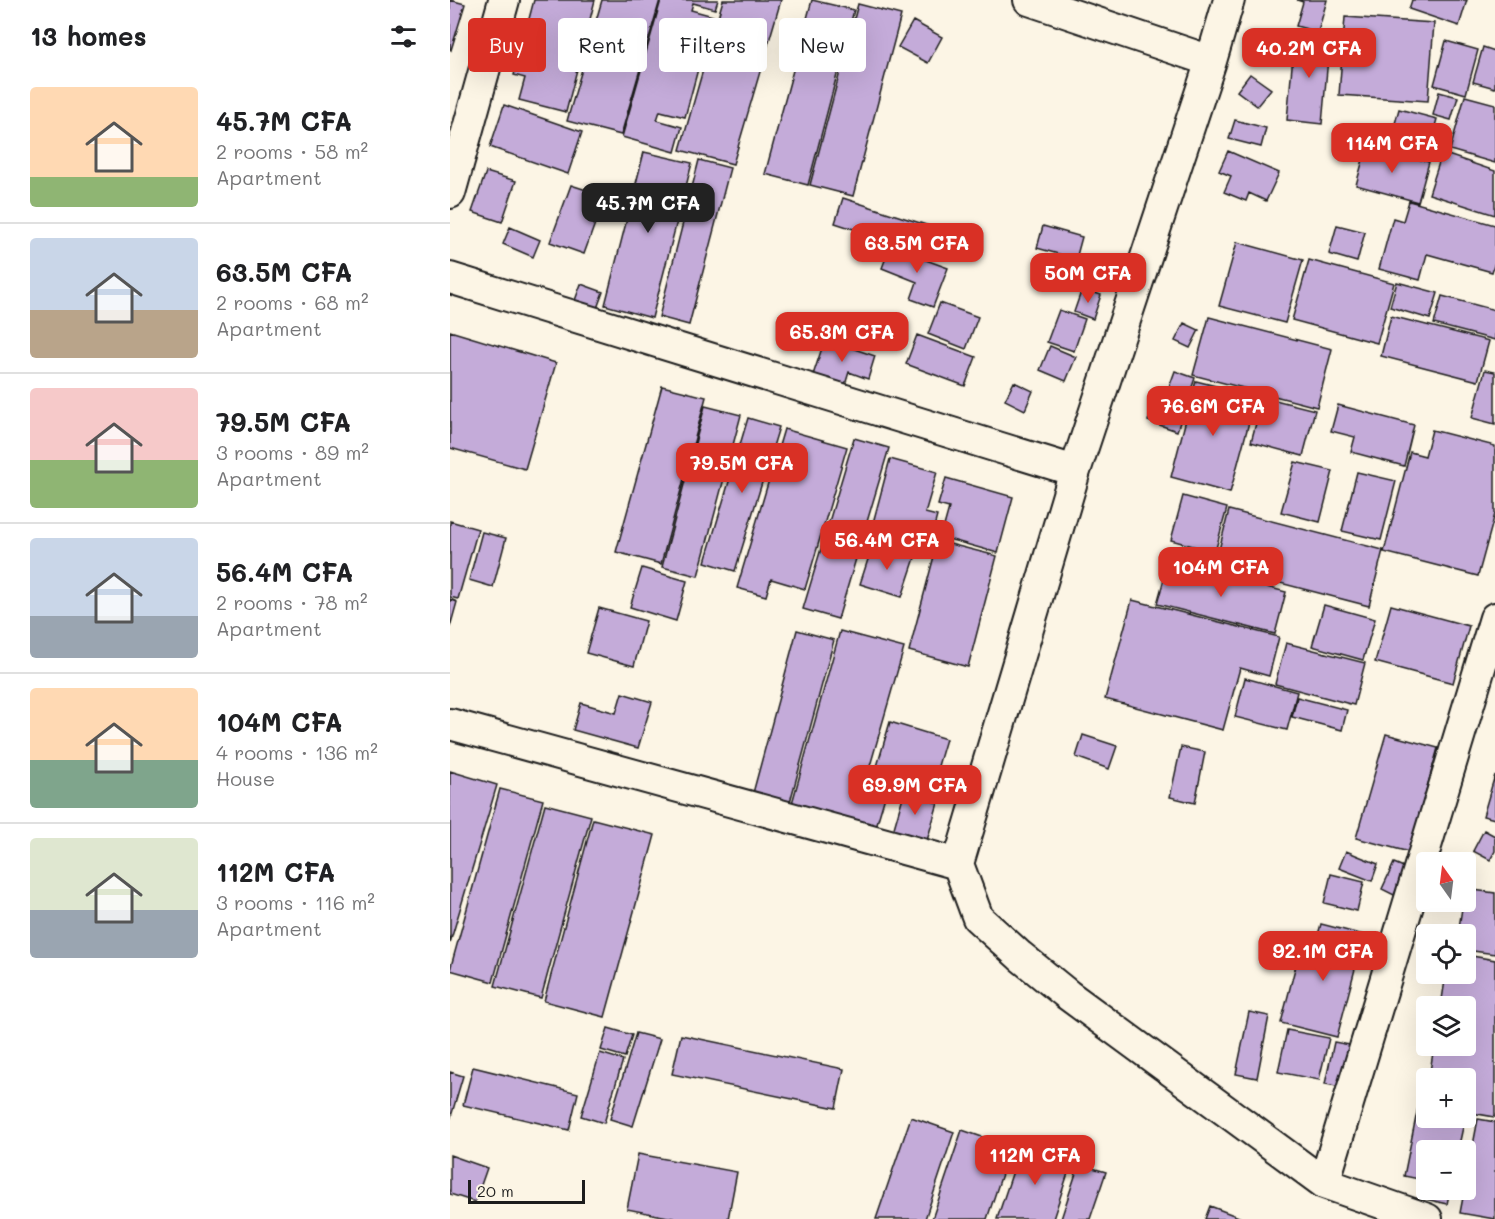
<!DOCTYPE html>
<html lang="en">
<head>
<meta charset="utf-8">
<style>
  body { margin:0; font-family:Mali,sans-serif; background:#f6f6f6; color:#202124; height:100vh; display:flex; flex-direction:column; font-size:22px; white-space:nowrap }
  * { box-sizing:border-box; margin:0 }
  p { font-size:20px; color:#757577 }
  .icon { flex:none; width:33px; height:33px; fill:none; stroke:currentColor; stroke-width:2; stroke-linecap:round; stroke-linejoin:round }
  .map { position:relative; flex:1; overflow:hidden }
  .sheet { display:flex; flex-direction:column; background:#fff; width:450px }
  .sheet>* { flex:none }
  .top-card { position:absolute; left:18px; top:18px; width:570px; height:54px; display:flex; gap:12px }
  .needle { width:39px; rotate:346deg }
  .fabs { position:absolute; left:966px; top:852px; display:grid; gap:12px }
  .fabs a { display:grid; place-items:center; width:60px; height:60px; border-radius:6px; background:#fff; box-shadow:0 6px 24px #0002; font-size:30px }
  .scale { position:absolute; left:18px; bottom:15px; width:117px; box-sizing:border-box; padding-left:6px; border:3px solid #1c1c1c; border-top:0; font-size:16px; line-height:21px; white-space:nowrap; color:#1c1c1c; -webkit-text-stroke:4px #fcf5e5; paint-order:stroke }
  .price { position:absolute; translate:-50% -51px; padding:0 14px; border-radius:12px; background:#d93025; color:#fff; font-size:20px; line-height:39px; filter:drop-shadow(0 2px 3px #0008) }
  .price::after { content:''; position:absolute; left:50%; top:36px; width:18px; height:14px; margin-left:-9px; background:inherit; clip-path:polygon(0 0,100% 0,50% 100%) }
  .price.active { background:#222; color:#fff }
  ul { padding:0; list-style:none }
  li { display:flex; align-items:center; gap:18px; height:150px; padding:0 30px }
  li+li { border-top:2px solid #e0e0e0 }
  li span { display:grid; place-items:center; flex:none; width:168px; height:120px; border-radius:6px; color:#555 }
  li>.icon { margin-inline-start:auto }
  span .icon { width:72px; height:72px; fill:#fffc; stroke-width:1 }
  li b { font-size:26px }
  h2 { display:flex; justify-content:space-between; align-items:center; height:72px; padding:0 30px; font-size:26px }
  .tag { padding:0 21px; border-radius:6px; background:#fff; box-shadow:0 6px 24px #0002; font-size:21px; line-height:54px }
  .tag.active { background:#d93025; color:#fff }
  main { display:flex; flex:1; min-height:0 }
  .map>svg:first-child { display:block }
  .building { fill:#c4abd9; stroke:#1c1c1c; stroke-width:1.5 }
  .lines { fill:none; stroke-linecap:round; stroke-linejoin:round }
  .street-casing { stroke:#1c1c1c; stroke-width:34 }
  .street { stroke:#fcf5e5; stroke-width:30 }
</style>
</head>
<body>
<main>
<section class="sheet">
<h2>13 homes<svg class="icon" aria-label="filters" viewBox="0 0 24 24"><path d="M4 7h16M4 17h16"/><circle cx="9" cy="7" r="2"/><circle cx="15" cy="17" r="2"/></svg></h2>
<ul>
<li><span style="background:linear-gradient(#ffd9b3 75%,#8fb573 0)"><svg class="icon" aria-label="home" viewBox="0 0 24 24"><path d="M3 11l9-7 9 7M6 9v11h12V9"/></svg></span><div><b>45.7M CFA</b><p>2 rooms · 58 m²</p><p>Apartment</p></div></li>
<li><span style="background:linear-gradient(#c9d6e8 60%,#b9a48a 0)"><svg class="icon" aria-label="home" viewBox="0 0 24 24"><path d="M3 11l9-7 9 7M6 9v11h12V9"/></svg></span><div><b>63.5M CFA</b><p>2 rooms · 68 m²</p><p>Apartment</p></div></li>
<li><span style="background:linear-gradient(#f6c9c9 60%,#8fb573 0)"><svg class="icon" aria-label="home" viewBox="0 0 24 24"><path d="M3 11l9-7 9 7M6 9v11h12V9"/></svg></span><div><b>79.5M CFA</b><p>3 rooms · 89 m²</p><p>Apartment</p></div></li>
<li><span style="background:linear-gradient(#c9d6e8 65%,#9aa5b1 0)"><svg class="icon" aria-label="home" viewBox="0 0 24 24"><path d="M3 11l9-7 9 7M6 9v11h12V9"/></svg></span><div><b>56.4M CFA</b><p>2 rooms · 78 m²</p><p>Apartment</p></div></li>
<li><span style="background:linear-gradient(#ffd9b3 60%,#7fa58c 0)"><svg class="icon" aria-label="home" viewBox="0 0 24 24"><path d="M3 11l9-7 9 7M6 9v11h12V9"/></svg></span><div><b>104M CFA</b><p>4 rooms · 136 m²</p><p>House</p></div></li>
<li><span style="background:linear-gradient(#dfe7d0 60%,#9aa5b1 0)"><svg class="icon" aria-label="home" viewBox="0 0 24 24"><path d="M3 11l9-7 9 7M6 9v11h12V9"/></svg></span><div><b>112M CFA</b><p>3 rooms · 116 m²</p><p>Apartment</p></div></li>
</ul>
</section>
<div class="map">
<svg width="1045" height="1219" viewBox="0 0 1045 1219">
  <rect width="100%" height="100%" fill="#fcf5e5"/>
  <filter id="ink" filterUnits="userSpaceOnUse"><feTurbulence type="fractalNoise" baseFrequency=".0167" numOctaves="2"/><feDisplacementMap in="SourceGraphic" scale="12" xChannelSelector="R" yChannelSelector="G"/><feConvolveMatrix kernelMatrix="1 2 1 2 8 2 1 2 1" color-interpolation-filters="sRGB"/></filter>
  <g filter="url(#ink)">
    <path class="building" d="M0 0 15 4 1 50 0 49Z
      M84 0H145L116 112 69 100 75 78 64 75Z
      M152 0H210L171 135 117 121Z
      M211 0H268L265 9 243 3 241 10 263 16 251 59 226 52 223 62 248 69 235 117 210 111 207 120 232 127 225 152 172 137Z
      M273 0H331L283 164 230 150Z
      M362 0 404 10 358 185 315 174Z
      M847 0H877L868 32 846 26 853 2Z
      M962 0H1017L1009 26 959 9Z
      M408 4 451 15 403 196 360 185Z
      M895 17 984 23 978 101 889 95Z
      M463 21 492 37 478 63 448 47Z
      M845 34 880 36 872 124 837 120Z
      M996 41 1028 50 1016 94 984 85Z
      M1033 47 1045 51V88L1023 82Z
      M800 74 821 89 807 106 787 91Z
      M989 92 1008 97 1001 120 983 115Z
      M1015 96 1045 104V163L1000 150Z
      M54 105 132 132 118 174 40 147Z
      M949 109 987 119 976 159 938 149Z
      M785 120 816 128 811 147 779 139Z
      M917 145 979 162 968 202 906 185Z
      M778 151 829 173 816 201 799 193 796 201 774 192 781 176 769 171Z
      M194 152 242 163 202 318 155 305Z
      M992 153 1045 171V215L979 194Z
      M249 160 280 168 239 325 209 317Z
      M36 172 66 181 52 222 22 212Z
      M121 185 155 196 134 254 100 242Z
      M393 198 504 234 496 259 385 223Z
      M959 201 1045 225V262L1042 272 977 254 970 280 929 269 943 218 953 221Z
      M887 225 915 232 907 262 879 254Z
      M593 226 632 237 626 259 587 248Z
      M60 227 90 240 83 257 53 244Z
      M787 242 853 260 835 323 769 306Z
      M440 247 498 268 483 307 461 299 467 282 432 268Z
      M859 260 944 283 927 343 842 320Z
      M947 282 988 293 980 319 940 307Z
      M131 284 153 292 146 311 124 303Z
      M632 289 651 295 643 319 624 312Z
      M992 296 1045 310V340L984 324Z
      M490 303 528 317 516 349 478 334Z
      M609 310 635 319 624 351 597 342Z
      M941 316 1039 341 1028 381 931 356Z
      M759 317 882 349 867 407 743 375Z
      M734 323 749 330 740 348 725 341Z
      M0 331 106 363 75 469 0 448Z
      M467 335 526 357 515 386 456 364Z
      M375 339 425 356 418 379 399 372 395 385 363 375Z
      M600 346 626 357 616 381 590 370Z
      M1035 370 1045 372V424L1022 418Z
      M725 371 745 378 727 431 698 421 709 390 717 393Z
      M746 381 806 396 780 493 721 477Z
      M564 382 583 391 575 410 555 400Z
      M212 386 256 397 211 564 166 552Z
      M813 397 865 410 853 456 801 442Z
      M888 405 964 425 954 466 901 452 905 437 881 431Z
      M255 406 291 415 248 576 212 567Z
      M298 418 329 427 285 571 255 562Z
      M334 429 397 447 355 589 321 579 316 596 287 588Z
      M982 430 1045 446V514L1028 576 934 552 960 452 975 456Z
      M404 438 439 448 388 619 353 609Z
      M440 459 487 472 475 513 487 516 477 554 419 538Z
      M845 462 883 471 870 522 831 512Z
      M907 472 946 481 931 540 892 531Z
      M496 478 563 497 548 553 491 537 499 508 488 505Z
      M733 496 777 508 765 552 721 540Z
      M779 510 933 550 919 606 765 566Z
      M0 521 28 529 8 599 0 597Z
      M32 532 56 538 43 587 19 580Z
      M488 541 547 556 518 667 459 651Z
      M423 544 465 558 452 597 410 584Z
      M719 561 836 592 825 634 707 604Z
      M192 568 237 581 226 621 180 607Z
      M0 599 7 602 0 627Z
      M682 600 829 637 819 676 790 668 773 730 655 699Z
      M874 605 925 619 913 660 862 646Z
      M941 605 1019 626 1003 683 925 662Z
      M149 608 196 621 184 666 136 653Z
      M347 630 384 640 340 802 303 793Z
      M390 631 454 648 418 773 440 780 425 830 341 807Z
      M836 643 915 663 904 705 825 684Z
      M795 678 847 692 837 730 785 717Z
      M172 693 202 702 188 748 123 730 131 703 166 713Z
      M847 697 897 710 892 730 842 717Z
      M440 722 496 739 482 786 426 770Z
      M936 734 988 748 959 852 906 838Z
      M633 735 667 746 659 769 626 757Z
      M731 747 755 752 745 803 720 797Z
      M0 771 47 785 0 943Z
      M1045 775V819L1033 816Z
      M456 786 480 792 478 800 488 803 476 844 442 835Z
      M50 789 93 800 43 982 0 970Z
      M95 804 141 816 91 998 45 986Z
      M143 819 205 835 155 1017 94 1001Z
      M1034 830 1045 836V851L1040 860 1023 851Z
      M896 851 928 864 922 881 889 868Z
      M944 863 956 868 944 895 932 889Z
      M881 874 914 882 907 911 874 903Z
      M1016 889 1045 893V954L1016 950V934H1008L1013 902H1016Z
      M871 924 914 935 887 1037 831 1023 850 949 863 953Z
      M1016 955 1045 960V1117L1016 1112V1078H979L984 1046H1016V1006H991L996 974H1016Z
      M799 1012 819 1016 807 1078 786 1074Z
      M158 1028 182 1035 175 1057 151 1050Z
      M837 1030 879 1038 869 1080 828 1072Z
      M186 1033 210 1039 183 1126 160 1119Z
      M231 1035 394 1069 386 1108 222 1074Z
      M884 1042 900 1045 891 1087 875 1084Z
      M150 1053 173 1060 154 1123 131 1116Z
      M23 1067 128 1093 119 1130 13 1105Z
      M0 1072 13 1076 0 1120Z
      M968 1107 976 1108V1118H1015L1008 1150H976V1190H1000L997 1204 971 1198 974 1180 954 1176Z
      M461 1117 504 1132 475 1219H426Z
      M1028 1119 1045 1122V1219L1010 1213Z
      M512 1130 561 1147 537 1219H482Z
      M572 1144 622 1161 603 1219H547Z
      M188 1154 287 1172 278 1219H228L177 1209Z
      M0 1155 37 1168 25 1202 0 1194Z
      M629 1164 656 1172 640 1219H611Z
      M760 1206 794 1219H755Z"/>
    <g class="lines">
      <g class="street-casing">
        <path id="street" d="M579 0 761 61
          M779 0 761 61 625 471 508 864 528 918 570 956 618 995 874 1183 977 1219
          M0 193 54 0
          M0 278 625 471
          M0 724 508 864
          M874 1183 1045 618"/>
      </g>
      <use href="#street" class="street"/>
    </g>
  </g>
</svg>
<div class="fabs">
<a><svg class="needle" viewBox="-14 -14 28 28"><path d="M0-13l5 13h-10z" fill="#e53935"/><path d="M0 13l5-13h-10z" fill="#757577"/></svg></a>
<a><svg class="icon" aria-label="locate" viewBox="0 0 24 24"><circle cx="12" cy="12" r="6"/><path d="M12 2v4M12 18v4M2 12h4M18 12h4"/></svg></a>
<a><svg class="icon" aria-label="layers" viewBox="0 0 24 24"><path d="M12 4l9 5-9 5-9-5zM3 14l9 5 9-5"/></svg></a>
<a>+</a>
<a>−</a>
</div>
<div class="scale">20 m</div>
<b class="price" style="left:859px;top:79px">40.2M CFA</b>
<b class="price" style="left:942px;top:174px">114M CFA</b>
<b class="price active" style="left:198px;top:234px">45.7M CFA</b>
<b class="price" style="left:467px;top:274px">63.5M CFA</b>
<b class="price" style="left:638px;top:304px">50M CFA</b>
<b class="price" style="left:392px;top:363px">65.3M CFA</b>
<b class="price" style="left:763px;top:437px">76.6M CFA</b>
<b class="price" style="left:292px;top:494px">79.5M CFA</b>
<b class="price" style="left:437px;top:571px">56.4M CFA</b>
<b class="price" style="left:771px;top:598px">104M CFA</b>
<b class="price" style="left:465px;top:816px">69.9M CFA</b>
<b class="price" style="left:873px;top:982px">92.1M CFA</b>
<b class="price" style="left:585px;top:1186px">112M CFA</b>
<div class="top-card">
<a class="tag active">Buy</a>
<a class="tag">Rent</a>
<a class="tag">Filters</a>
<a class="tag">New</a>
</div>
</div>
</main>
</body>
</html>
